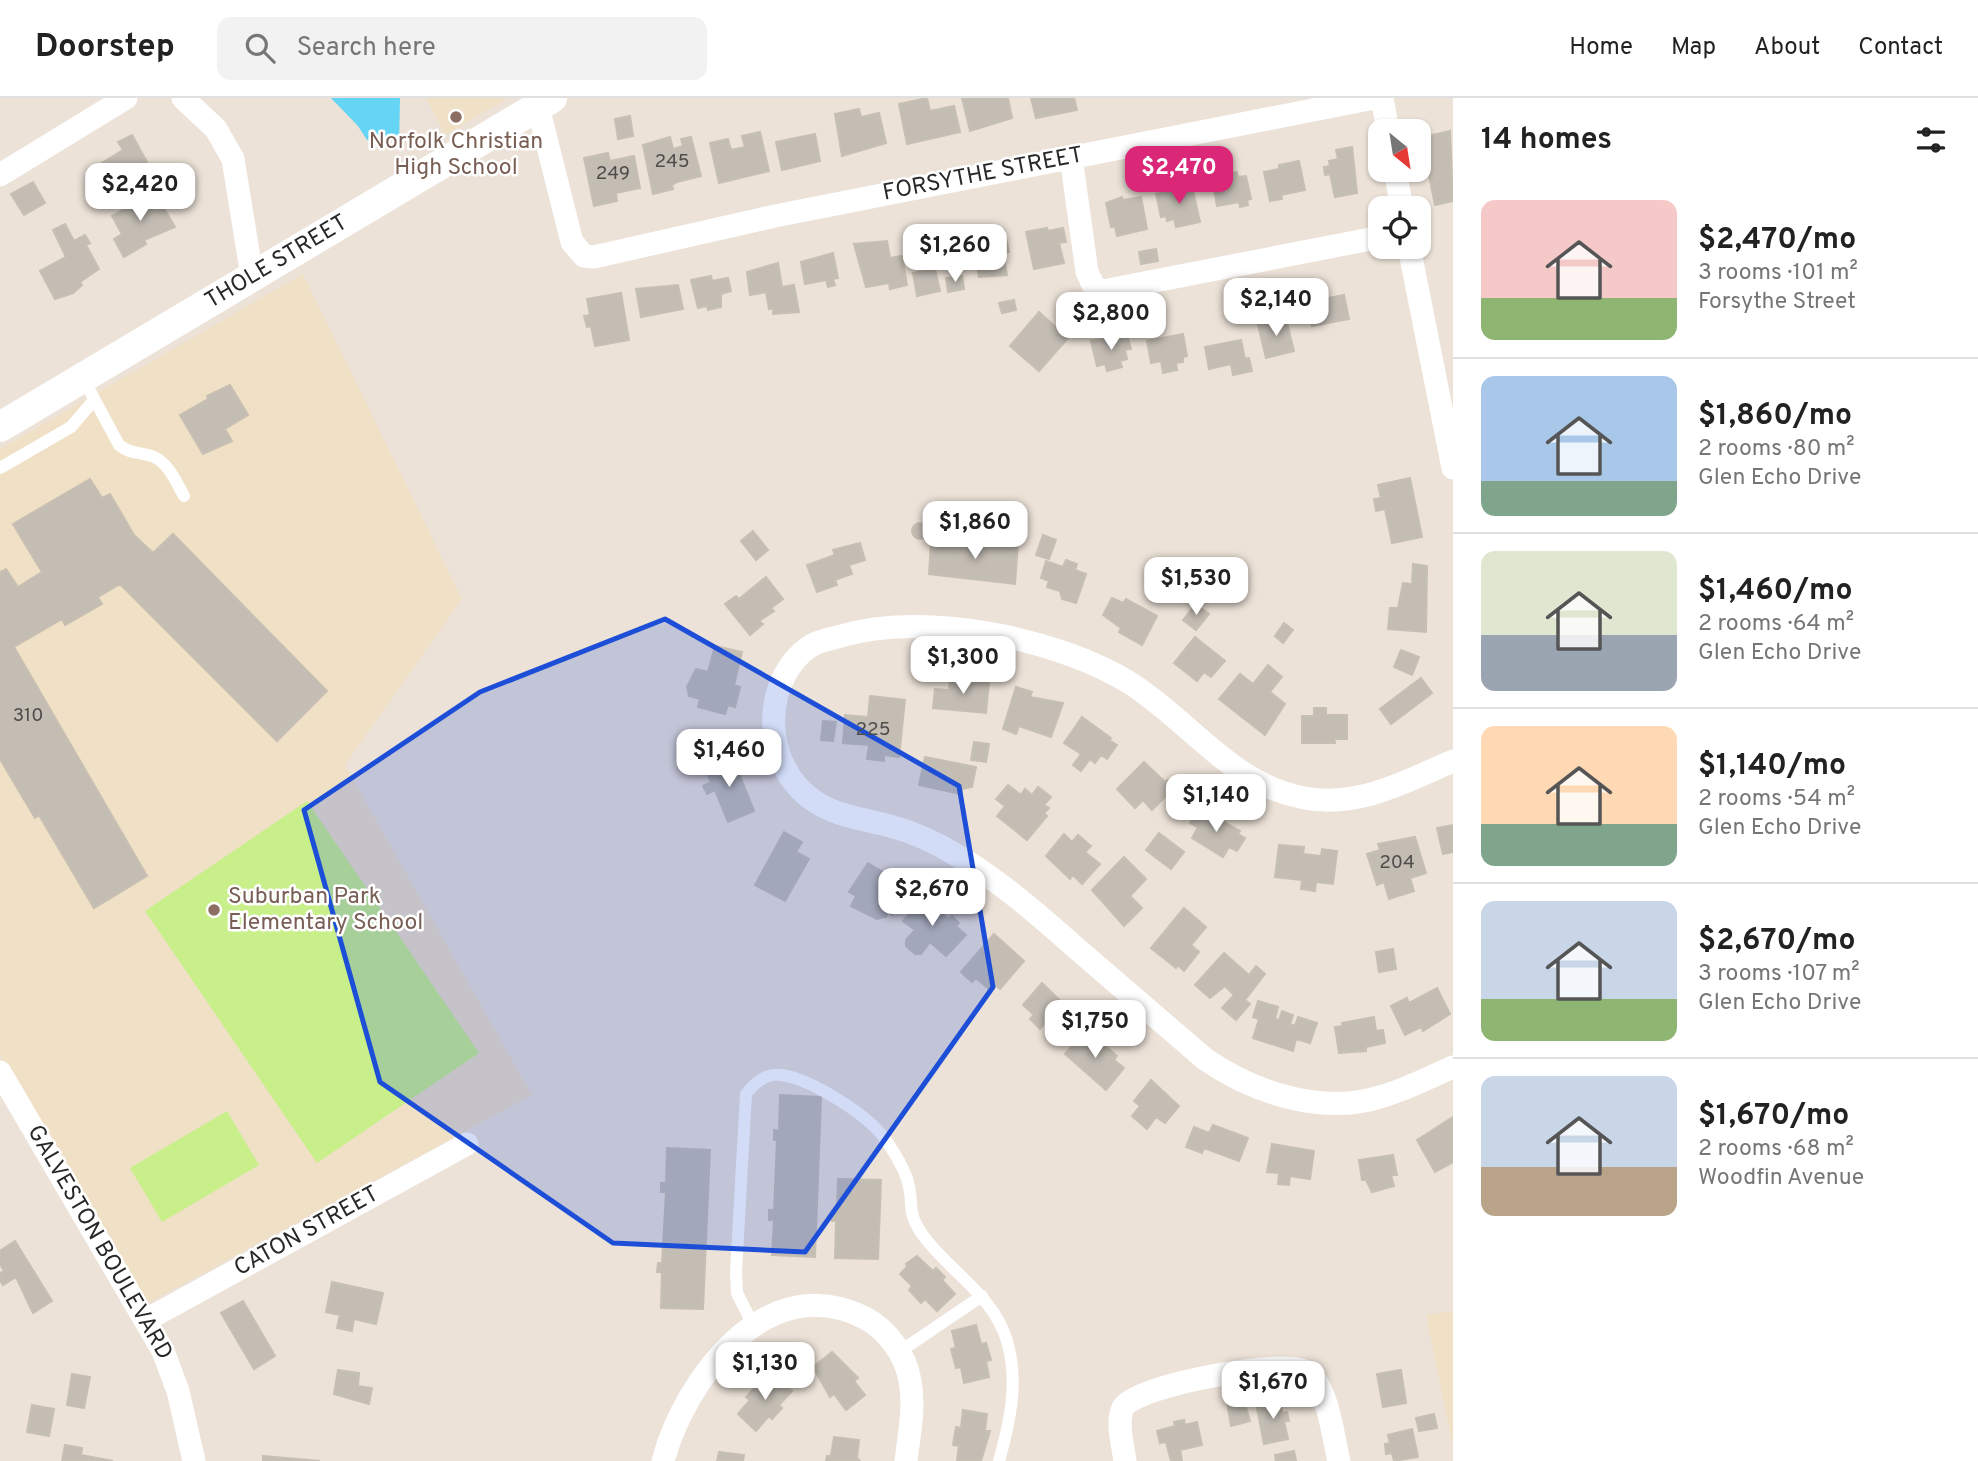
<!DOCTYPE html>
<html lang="en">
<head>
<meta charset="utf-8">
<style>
  body { margin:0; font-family:Overpass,sans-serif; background:#f2f2f2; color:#222; height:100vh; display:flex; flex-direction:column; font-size:26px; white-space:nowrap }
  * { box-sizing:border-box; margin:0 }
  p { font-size:23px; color:#767676 }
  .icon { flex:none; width:38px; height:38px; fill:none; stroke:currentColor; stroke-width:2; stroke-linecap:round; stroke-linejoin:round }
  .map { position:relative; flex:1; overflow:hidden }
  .side { display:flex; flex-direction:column; background:#fff; width:525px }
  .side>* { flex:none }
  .needle { width:46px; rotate:150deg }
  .controls { position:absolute; left:1368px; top:21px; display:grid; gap:14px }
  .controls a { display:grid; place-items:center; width:63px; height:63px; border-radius:14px; background:#fff; box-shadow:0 2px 5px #0004; font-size:35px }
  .price { position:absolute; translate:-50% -60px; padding:0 16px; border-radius:14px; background:#fff; color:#222; font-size:23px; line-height:46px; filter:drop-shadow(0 2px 4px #0008) }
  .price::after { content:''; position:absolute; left:50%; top:42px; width:21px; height:16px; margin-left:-10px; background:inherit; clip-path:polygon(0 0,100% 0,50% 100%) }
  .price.on { background:#db2777; color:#fff }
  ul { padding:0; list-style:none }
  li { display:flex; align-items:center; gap:21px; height:175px; padding:0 28px }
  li+li { border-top:2px solid #e0e0e0 }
  li span { display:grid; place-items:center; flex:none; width:196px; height:140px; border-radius:14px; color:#555 }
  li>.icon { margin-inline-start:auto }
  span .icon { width:84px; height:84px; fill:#fffc; stroke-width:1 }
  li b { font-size:30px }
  h2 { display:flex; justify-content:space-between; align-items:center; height:84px; padding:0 28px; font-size:30px }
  header { display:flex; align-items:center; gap:42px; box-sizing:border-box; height:98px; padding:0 35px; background:#fff; border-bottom:2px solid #e0e0e0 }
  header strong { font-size:33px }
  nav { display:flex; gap:38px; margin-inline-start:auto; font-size:24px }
  .search { width:490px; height:63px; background:#f2f2f2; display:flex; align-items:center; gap:18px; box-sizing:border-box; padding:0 24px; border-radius:14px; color:#767676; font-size:26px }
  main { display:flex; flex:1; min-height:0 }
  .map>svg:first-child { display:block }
  .education { fill:#efe0c6 }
  .pitch { fill:#c9ef8b }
  .water { fill:#64d5f5 }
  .building { fill:#c3bdb4; stroke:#c7bfb2; stroke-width:2 }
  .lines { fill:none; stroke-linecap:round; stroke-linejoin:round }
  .service { stroke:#fff; stroke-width:12 }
  .minor { stroke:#fff; stroke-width:23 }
  .tertiary { stroke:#fff; stroke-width:30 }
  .marked { fill:#1d4ed8; fill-opacity:0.2; stroke:#1d4ed8; stroke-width:5; stroke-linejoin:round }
  .education-dot { fill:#8d6e63; stroke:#fff; stroke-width:2.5 }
  .labels { text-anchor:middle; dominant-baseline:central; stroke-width:5; stroke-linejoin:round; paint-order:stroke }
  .number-label { font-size:19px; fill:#4f4d4b }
  .education-label { font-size:23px; fill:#785e54; stroke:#fff }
  .street-label { font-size:23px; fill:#282828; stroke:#fff }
</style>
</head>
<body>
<header>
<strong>Doorstep</strong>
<div class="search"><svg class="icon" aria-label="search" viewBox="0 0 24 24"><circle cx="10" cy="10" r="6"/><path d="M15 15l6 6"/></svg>Search here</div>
<nav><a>Home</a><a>Map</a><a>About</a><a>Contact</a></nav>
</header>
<main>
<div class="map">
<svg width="1453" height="1363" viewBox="0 0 1453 1363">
  <rect width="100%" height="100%" fill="#ece2d8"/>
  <path class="education" d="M426 0H508L445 37Z
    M303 176 462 501 345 667 532 997 148 1205 0 957V351Z
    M1453 1213V1349L1426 1217Z"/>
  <path class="pitch" d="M307 703 479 955 317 1065 145 813Z
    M227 1013 259 1067 162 1124 130 1070Z"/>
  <path class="water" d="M331 0H400L399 49 390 41 367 42 358 28Z"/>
  <path class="building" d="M927 0 930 13 954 8 960 34 907 46 899 6Z
    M962 0H1008L1012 20 970 33Z
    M1031 0H1074L1077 12 1036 20Z
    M859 11 861 19 879 15 886 45 842 58 835 16Z
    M630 18 633 38 618 41 615 21Z
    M1450 33 1453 103 1435 107 1422 43 1429 42 1428 38Z
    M760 34 769 73 719 85 710 45 728 41 731 52 745 49 742 38Z
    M815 36 820 63 782 72 776 44Z
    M132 37 147 64 108 87 97 68 123 52 118 44Z
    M670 39 673 51 683 48 681 41 691 39 701 78 677 84 672 87 673 91 653 96 643 47Z
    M1352 49 1357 95 1335 99 1330 76 1325 77 1324 69 1330 68 1329 63 1338 61 1336 52Z
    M608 55 610 63 634 58 640 90 616 95 617 103 594 108 584 60Z
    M1299 63 1305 92 1281 97 1282 101 1270 103 1264 74 1279 71V67Z
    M1237 74 1238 79 1246 78 1251 101 1247 102 1248 107 1240 109 1239 104 1217 108 1213 84 1228 81 1227 76Z
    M175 77 185 95 165 106 155 89Z
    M33 84 45 105 24 117 11 96Z
    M1192 88 1200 124 1176 129 1174 121 1167 123 1166 118 1161 119 1156 96Z
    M147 96 152 104 158 100 175 129 144 142 146 146 124 159 114 141 122 136 112 118 123 112 121 108Z
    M1122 99 1123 102 1141 99 1147 131 1117 138 1115 128 1111 129 1106 105Z
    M65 126 74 143 85 137 90 145 86 147 99 171 80 184 82 187 73 195 55 201 40 173 66 159 53 132Z
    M1047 130 1048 133 1063 130 1066 144 1059 145 1064 165 1034 171 1026 134Z
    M1004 132 1009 154 1003 155 1007 177 979 179 971 137Z
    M944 133 950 157 945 159 946 165 939 166 938 161 916 166 911 143Z
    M887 143 890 160 902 158 907 187 890 191 889 185 866 189 854 146Z
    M1156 151 1158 163 1141 166 1139 154Z
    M833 155 838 180 833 181 835 187 828 189 826 182 805 186 801 164Z
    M778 165 782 189 794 187 799 214 773 216V210L769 211 766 194 750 197 747 174Z
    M935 171 940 193 917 198 913 175Z
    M711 178 712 183 728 180 731 193 721 196V209L708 212 707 208 698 210 691 182Z
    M962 178 964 191 948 194 946 180Z
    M678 187 683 211 641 219 636 191Z
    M621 195 629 242 595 248 591 228 587 229 584 218 590 217 587 201Z
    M1344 197 1349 221 1312 228 1308 204Z
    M1014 202 1016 212 1002 215 999 205Z
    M1039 214 1068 240 1039 273 1010 248Z
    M1286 221 1294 253 1266 260 1258 227Z
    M1183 236 1187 258 1183 259V264L1176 265 1177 272 1163 275 1161 263 1151 265 1147 243Z
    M1127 237 1131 251 1125 252 1127 261 1120 263 1122 269 1107 273 1105 266 1097 268 1091 243Z
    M1241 242 1245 261 1249 260 1252 273 1233 277 1231 266 1209 271 1205 249Z
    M230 287 248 317 225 331 232 343 203 356 180 317 208 301 207 298Z
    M1410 380 1422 439 1392 445 1385 411 1376 413 1374 401 1381 400 1378 387Z
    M90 381 102 400 110 396 134 437 153 455 173 436 327 593 277 643 120 486 98 499 102 506 65 527 62 521 14 549 147 778 94 810 39 717 35 720 0 661V474L6 471 18 489 42 474 13 426Z
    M912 433a8 8 0 1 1 16 0a8 8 0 1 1-16 0Z
    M753 433 768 452 756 462 741 443Z
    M1043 437 1056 442 1049 461 1036 457Z
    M931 444 989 448V444L1018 446 1015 486 929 476Z
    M860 445 865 462 849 467 852 476 835 482 837 487 817 494 807 467 835 457 833 452Z
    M1066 462 1077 466 1075 472 1086 476 1076 505 1062 501 1060 493 1047 489 1049 483 1041 480 1046 463 1063 469Z
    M1413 466 1427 468 1426 534 1388 531 1390 510H1398L1403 485 1412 486Z
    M766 479 783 501 771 510 774 513 759 523 763 526 750 537 725 506 736 498 739 501Z
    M1112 500 1123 505 1126 501 1157 518 1142 547 1119 534 1121 530 1103 517Z
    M1196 506 1209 516 1196 532 1183 522Z
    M1284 525 1293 532 1283 545 1275 538Z
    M1195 539 1225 563 1211 579 1204 574 1197 583 1174 565Z
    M715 548 742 554 734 587 740 589 735 609 728 607 725 616 698 609 700 601 689 598 687 589 696 571 708 574Z
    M1401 552 1419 559 1412 577 1394 569Z
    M1268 567 1282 579 1270 594 1285 606 1265 637 1219 601 1240 576 1253 586Z
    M950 580 989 584 986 615 933 610 935 591 949 592Z
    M1421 580 1432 595 1391 626 1380 611Z
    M1016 589 1032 594 1030 599 1063 605 1051 639 1019 628 1016 636 1003 631Z
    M870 598 905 602 899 659 884 657V663L867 661 869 647 843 645 845 617 868 619Z
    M1314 610H1326V617H1347V641H1334L1335 645H1302V618H1314Z
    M1082 619 1111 640 1109 642 1117 647 1107 661 1101 657 1095 665 1090 661 1081 673 1073 667 1081 656 1064 645Z
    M823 623 836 624 833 643 821 642Z
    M974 644 989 646 986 664 971 662Z
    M732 658 754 713 728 724 715 692 707 696 703 688 711 684 704 669Z
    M925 659 976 669 972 689 962 691 961 696 919 687Z
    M1144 664 1165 684 1168 682 1175 689 1152 712 1143 702 1135 710 1117 691Z
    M1008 687 1021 697 1025 691 1032 697 1038 689 1051 699 1044 707 1049 710 1044 715 1047 718 1027 742 997 718 1005 708 996 701Z
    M1198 712 1205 717 1207 714 1240 733 1238 736 1245 740 1237 753 1229 749 1223 759 1192 740 1198 729 1190 725Z
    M1453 727V754L1443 756 1437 730Z
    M784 734 802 744 796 754 809 761 785 803 755 787Z
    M1159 735 1184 754 1171 771 1146 752Z
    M1064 736 1072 744 1078 737 1091 748 1085 754 1100 766 1082 786 1073 777 1070 781 1046 758Z
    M1415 739 1426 775 1410 780 1414 793 1389 801 1384 784 1377 787 1367 756 1380 752 1378 746Z
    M1279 747 1304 749 1303 756 1321 758 1322 751 1337 753 1333 786 1316 784 1315 793 1301 791 1302 782 1275 779Z
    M1124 759 1146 781 1130 798 1142 810 1124 828 1092 792Z
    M868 765 886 776 880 786 903 799 892 817 888 814 886 819 877 821 851 808 856 798 849 794Z
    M930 794 943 806 938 812 949 821 952 818 959 825 956 828 966 837 946 858 930 844 921 856H915L906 848V842L915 832 903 823Z
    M1184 810 1206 829 1191 847 1199 854 1184 873 1178 867 1176 870 1151 850Z
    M994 836 1024 863 1000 891 995 886 990 892 976 880 972 884 961 874Z
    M1393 851 1396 871 1379 874 1376 854Z
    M1224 855 1249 877 1256 868 1265 876 1245 902 1250 906 1236 922 1222 910 1234 897 1225 888 1210 900 1195 887Z
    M1042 885 1077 919 1061 937 1045 925 1040 931 1030 921 1034 917 1023 907Z
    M1437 890 1450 916 1423 933 1421 929 1405 937 1391 908 1407 900 1409 905Z
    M1258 903 1278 909 1275 921 1279 922 1282 913 1293 917 1290 926 1295 928 1298 919 1317 925 1310 945 1296 941 1293 953 1253 940 1259 921 1253 919Z
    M1374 919 1376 933 1383 932 1385 945 1366 949V953L1339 955 1335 929 1343 928 1342 925Z
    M1084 935 1092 942 1095 939 1117 958 1114 962 1124 970 1106 992 1065 956Z
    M1151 982 1179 1008 1165 1025 1156 1019 1147 1031 1132 1018 1140 1008 1134 1003Z
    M780 997 821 999 815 1159 772 1157 774 1122H769V1112H774L777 1042H774V1032L779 1033Z
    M1453 1019V1064L1435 1074 1417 1042Z
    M1213 1027 1248 1040 1239 1063 1204 1050 1202 1055 1186 1049 1194 1029 1209 1035Z
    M1272 1046 1314 1053 1310 1081 1290 1078 1289 1087 1278 1086 1279 1075 1267 1074Z
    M667 1050 710 1052 703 1211 661 1210 662 1174H657L658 1165H662L666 1094H661V1085H666Z
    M1393 1057 1397 1077H1391L1394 1088 1372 1094 1366 1082H1362L1359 1062Z
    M838 1081 881 1082 878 1161 835 1160 836 1123H832V1113H837Z
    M15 1143 52 1203 33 1215 16 1179 3 1187 0 1182V1175L4 1173 0 1166V1153Z
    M917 1158 933 1173 936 1170 945 1179 942 1182 955 1196 937 1213 925 1201 921 1205 909 1192 912 1188 900 1176 907 1169 906 1166Z
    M332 1184 383 1195 376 1226 354 1221 352 1233 337 1230 340 1217 326 1214Z
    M243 1203 275 1258 254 1271 221 1215Z
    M976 1227 981 1246 986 1245 991 1262 986 1263 989 1279 964 1285 961 1269 956 1270 951 1251 956 1250 952 1233Z
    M832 1254 858 1280 854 1283 865 1297 846 1312 834 1296 830 1299 813 1269Z
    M338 1272 359 1275 358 1288 372 1290 369 1306 334 1296Z
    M1401 1272 1406 1305 1383 1309 1377 1276Z
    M72 1276 90 1279 84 1310 67 1307Z
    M774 1276 792 1293 779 1307 782 1310 772 1321 769 1318 756 1333 738 1316 750 1302 746 1299 758 1286 762 1290Z
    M1240 1289 1250 1323 1231 1328 1225 1292Z
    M1279 1298 1282 1315 1287 1314 1289 1323H1284L1288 1341 1264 1346 1257 1310 1266 1308 1265 1300Z
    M32 1307 54 1311 49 1338 27 1334Z
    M963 1312 987 1316 985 1333H990L981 1363H957L959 1348 953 1347 956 1329 961 1330Z
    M1434 1316 1437 1330 1419 1333 1416 1320Z
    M1184 1322 1185 1327 1197 1324 1202 1347 1180 1352 1182 1363H1171L1166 1344 1160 1345 1157 1333 1175 1328 1174 1324Z
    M1412 1331 1418 1359 1394 1363 1392 1355 1386 1356 1385 1346 1390 1345 1388 1337Z
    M834 1339 859 1342 857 1360 860 1363H826L827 1358H831Z
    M65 1347 82 1350 81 1357 113 1363H62Z
    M1294 1353 1296 1363H1276L1275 1357Z
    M719 1354 744 1357 743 1363H717Z
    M263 1358 320 1363H263Z"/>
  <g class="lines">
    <path class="service" d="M83 280 119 347C130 356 139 354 152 358 168 364 176 384 184 398
      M0 370 71 329 94 302
      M753 1227 737 1195 736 1174 746 996C754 985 765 975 781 977 811 981 871 1018 887 1044 894 1054 903 1069 907 1081 915 1105 905 1111 922 1136 949 1174 993 1196 1007 1243 1019 1283 1010 1324 999 1363
      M899 1254 982 1198"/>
    <path class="minor" d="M183 0 216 31 233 61 252 178
      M1382 0 1388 33
      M538 9 572 144 584 158 594 159 775 118 1374 0
      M1071 59 1087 174 1094 189 1103 193 1381 139
      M1395 72 1402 110
      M0 77 126 0
      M1409 149 1453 370
      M1453 663C1405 684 1358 710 1304 700 1230 686 1190 623 1130 585 1057 540 924 513 841 538 831 541 817 543 809 549 765 580 763 651 798 689 823 717 856 719 890 728 913 734 937 745 958 758 1001 784 1039 817 1076 850 1119 887 1162 924 1205 961 1254 995 1324 1018 1383 998 1407 991 1430 979 1453 969
      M0 974 163 1253 178 1293 194 1363
      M146 1222 467 1046
      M663 1363C685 1281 768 1169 865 1220 888 1232 906 1258 910 1283 915 1309 909 1337 906 1363
      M1125 1363C1123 1348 1116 1324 1123 1310 1135 1287 1286 1260 1307 1274 1328 1288 1333 1339 1339 1363"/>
    <path class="tertiary" id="s1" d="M0 329 552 0"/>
  </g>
  <path class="marked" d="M665 521 959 688 993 889 805 1154 613 1145 380 984 304 712 480 594Z"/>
  <g class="education-dot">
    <circle cx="456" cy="19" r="7"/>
    <circle cx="214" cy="812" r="7"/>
  </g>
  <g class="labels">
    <g class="number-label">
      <text x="672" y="64">245</text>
      <text x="613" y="76">249</text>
      <text x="28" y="618">310</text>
      <text x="873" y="632">225</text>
      <text x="1397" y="765">204</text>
    </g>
    <g class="education-label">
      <text x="456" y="44">Norfolk Christian<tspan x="456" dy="26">High School</tspan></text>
      <text x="228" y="799" text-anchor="start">Suburban Park<tspan x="228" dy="26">Elementary School</tspan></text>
    </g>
    <g class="street-label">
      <text transform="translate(983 77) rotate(-11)">FORSYTHE STREET</text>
      <text stroke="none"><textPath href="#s1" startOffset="322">THOLE STREET</textPath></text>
      <text transform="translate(307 1134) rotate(-29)">CATON STREET</text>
      <text transform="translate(99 1145) rotate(60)">GALVESTON BOULEVARD</text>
    </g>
  </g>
</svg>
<div class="controls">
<a><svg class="needle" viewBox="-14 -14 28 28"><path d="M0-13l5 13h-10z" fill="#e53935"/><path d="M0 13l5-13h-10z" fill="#767676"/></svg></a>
<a><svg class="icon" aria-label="locate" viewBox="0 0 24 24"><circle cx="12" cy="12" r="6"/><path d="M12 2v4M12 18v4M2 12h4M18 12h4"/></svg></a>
</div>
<b class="price on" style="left:1179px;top:108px">$2,470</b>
<b class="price" style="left:140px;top:125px">$2,420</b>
<b class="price" style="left:955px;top:186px">$1,260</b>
<b class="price" style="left:1276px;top:240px">$2,140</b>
<b class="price" style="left:1111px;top:254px">$2,800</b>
<b class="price" style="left:975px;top:463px">$1,860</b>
<b class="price" style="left:1196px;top:519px">$1,530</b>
<b class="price" style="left:963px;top:598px">$1,300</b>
<b class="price" style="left:729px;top:691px">$1,460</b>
<b class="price" style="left:1216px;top:736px">$1,140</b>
<b class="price" style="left:932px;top:830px">$2,670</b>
<b class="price" style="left:1095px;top:962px">$1,750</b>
<b class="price" style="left:765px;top:1304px">$1,130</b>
<b class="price" style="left:1273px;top:1323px">$1,670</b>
</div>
<section class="side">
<h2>14 homes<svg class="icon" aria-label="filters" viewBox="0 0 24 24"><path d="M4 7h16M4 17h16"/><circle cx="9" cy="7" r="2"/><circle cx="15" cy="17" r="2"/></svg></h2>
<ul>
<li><span style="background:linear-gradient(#f6c9c9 70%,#8fb573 0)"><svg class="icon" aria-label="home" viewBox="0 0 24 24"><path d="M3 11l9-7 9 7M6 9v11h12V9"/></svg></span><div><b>$2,470/mo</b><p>3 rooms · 101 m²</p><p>Forsythe Street</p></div></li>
<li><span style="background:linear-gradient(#a9c7e8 75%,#7fa58c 0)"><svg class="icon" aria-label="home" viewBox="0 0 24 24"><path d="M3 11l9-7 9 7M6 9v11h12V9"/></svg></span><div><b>$1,860/mo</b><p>2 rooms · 80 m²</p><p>Glen Echo Drive</p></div></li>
<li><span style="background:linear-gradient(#dfe7d0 60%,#9aa5b1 0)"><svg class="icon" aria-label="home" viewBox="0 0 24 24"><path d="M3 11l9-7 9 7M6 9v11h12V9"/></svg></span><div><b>$1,460/mo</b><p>2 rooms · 64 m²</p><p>Glen Echo Drive</p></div></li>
<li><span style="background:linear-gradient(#ffd9b3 70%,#7fa58c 0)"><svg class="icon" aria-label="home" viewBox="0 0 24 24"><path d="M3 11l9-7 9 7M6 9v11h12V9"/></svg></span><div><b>$1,140/mo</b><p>2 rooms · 54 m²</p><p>Glen Echo Drive</p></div></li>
<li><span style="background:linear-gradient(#c9d6e8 70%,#8fb573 0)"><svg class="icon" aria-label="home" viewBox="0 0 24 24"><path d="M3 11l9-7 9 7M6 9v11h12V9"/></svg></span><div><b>$2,670/mo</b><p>3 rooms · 107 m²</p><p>Glen Echo Drive</p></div></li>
<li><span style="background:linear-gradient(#c9d6e8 65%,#b9a48a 0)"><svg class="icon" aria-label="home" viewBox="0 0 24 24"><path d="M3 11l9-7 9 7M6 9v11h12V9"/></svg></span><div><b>$1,670/mo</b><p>2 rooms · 68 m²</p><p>Woodfin Avenue</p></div></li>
</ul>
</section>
</main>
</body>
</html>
